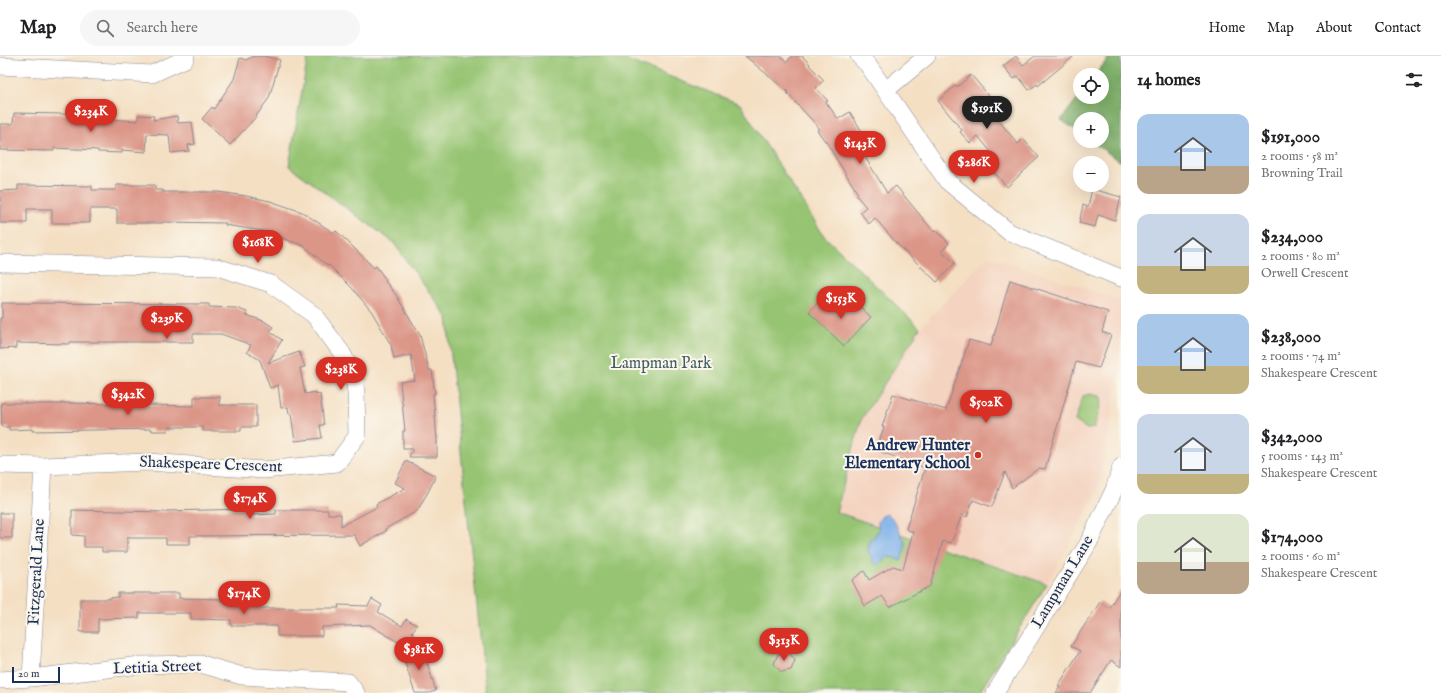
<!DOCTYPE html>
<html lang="en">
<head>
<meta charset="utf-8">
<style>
  body { margin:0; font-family:"IM FELL English",serif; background:#f6f6f6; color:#202124; height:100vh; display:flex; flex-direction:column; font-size:15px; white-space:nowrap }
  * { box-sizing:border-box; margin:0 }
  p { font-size:13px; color:#757577 }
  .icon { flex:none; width:22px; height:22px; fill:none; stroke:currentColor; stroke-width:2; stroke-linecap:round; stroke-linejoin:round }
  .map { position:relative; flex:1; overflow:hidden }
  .drawer { display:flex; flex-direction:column; background:#fff; width:320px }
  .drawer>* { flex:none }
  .buttons { position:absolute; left:1073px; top:12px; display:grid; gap:8px }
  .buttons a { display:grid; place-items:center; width:36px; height:36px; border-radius:50%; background:#fff; box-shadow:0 4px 16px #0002; font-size:20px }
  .scale { position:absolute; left:12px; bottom:10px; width:48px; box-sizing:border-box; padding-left:4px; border:2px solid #1b2f5e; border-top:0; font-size:11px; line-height:14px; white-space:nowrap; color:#1b2f5e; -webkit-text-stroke:3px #fbf7ec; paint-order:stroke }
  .price { position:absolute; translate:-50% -34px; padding:0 9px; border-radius:14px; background:#d93025; color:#fff; font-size:13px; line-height:26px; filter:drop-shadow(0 1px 2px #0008) }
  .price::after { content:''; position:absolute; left:50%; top:24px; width:12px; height:9px; margin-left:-6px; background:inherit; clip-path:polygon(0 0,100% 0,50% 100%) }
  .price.active { background:#222; color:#fff }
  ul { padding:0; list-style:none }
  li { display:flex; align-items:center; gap:12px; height:100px; padding:0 16px }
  li span { display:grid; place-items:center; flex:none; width:112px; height:80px; border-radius:12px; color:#555 }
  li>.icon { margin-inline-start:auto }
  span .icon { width:48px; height:48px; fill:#fffc; stroke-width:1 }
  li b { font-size:17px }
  h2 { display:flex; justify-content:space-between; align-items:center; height:48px; padding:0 16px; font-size:17px }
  header { display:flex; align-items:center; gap:24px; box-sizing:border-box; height:56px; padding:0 20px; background:#fff; border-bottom:1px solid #e0e0e0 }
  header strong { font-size:19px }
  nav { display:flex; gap:22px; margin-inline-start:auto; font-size:14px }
  .search { width:280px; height:36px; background:#f6f6f6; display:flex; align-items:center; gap:10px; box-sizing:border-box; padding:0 14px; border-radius:22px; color:#757577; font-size:15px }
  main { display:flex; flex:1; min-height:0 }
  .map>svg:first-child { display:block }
  .built { fill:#f4d3c0 }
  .green { fill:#96c472; stroke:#587a68 }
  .forest { fill:#78aa64; stroke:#4a6c61 }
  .water { fill:#7db0ea; stroke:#4c70a4 }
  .building { fill:#db9688 }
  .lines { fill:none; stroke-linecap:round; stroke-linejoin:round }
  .minor-casing { stroke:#888790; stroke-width:18 }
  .minor { stroke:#fff; stroke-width:17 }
  .poi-dot { fill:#c8321e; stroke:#fbf7ec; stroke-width:1.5 }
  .labels { text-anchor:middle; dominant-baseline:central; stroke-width:4; stroke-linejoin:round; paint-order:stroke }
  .park-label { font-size:16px; fill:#405c64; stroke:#fbf7ec }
  .poi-label { font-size:16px; font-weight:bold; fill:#1b2f5e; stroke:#fbf7ec; text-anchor:end }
  .street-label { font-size:16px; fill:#1b2f5e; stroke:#fbf7ec }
</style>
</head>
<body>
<header>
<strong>Map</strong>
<div class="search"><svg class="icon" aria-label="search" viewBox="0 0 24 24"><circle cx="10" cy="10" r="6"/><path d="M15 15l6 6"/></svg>Search here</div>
<nav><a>Home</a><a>Map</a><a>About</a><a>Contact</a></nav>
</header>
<main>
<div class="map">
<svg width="1121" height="637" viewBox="0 0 1121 637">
  <rect width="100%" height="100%" fill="#fbf7ec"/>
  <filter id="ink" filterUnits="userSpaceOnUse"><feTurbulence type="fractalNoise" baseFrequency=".025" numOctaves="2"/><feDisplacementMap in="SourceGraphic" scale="8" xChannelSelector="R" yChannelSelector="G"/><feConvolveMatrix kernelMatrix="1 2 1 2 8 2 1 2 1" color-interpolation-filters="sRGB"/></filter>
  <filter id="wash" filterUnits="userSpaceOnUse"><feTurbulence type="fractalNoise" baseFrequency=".012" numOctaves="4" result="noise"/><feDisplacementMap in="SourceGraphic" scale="16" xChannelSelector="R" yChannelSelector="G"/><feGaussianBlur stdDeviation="0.9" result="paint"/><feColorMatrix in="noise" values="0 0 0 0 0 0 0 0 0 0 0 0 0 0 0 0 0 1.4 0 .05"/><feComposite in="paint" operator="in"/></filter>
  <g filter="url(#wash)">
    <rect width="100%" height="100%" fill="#f4dfc3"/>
    <path class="built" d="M988 200 1121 244V304L1099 433 1047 528 957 495 836 457 861 364 920 272Z"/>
    <path class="green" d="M308 0H617L740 48 824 180 920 272 861 364 836 456 1047 528 979 637H486L447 261 393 186 289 110Z
      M1089 338 1100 340 1102 344 1094 372 1087 373 1075 365 1083 340Z"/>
    <path class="forest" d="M1110 0H1121V106L1091 85H1102V63H1080V77L1061 64 1080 39V41H1102V19H1095Z"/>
    <path class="water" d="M888 458 893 463 906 488 901 504 892 501H887L878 509 872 506 873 502 868 496 869 487 879 474 878 466 882 460Z"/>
    <g id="blocks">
      <path class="building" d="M254 0H264L280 4 269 42 254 63 230 89 202 63 212 51 214 53 234 23 240 2 246 4Z
        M745 0H780L787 6 792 0H802L810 8 809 9 824 24 816 32 828 45 826 46 838 63 850 56 874 95 865 101 887 137 896 130 934 176 936 174 949 187 942 195 955 207 937 226 898 189 875 162 869 168 860 156 866 151 856 139 858 138 825 84V85L817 74 820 73 787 37 788 36Z
        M1016 0 1023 9 1035 0H1074L1038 30 1037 28 1029 34 1018 20 1014 23 1003 10Z
        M971 19 992 43 985 48 1018 88 1023 83 1039 101 1007 131 987 108 995 101 978 80 970 87 960 76 962 74 938 45 956 29 957 31Z
        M14 57 110 59V63L138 65V59L154 60 153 64 177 60 178 67 192 66 195 88 188 89 189 95 171 97 169 79 147 78 146 96 122 94V97L98 96V94L54 92V95L0 94V68H13Z
        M18 129 92 130V134H116V129H155V134H163V136H218L246 140 270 145 302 156 334 177 336 175 346 184 374 212 376 210 386 224 385 225 396 239 420 279 429 314H432L434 331 435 338H433L437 383V401H409L413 393H403V375H405L400 326 415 324 411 299 394 303 391 289 372 256 352 232 329 209 328 210 304 190 263 175 225 169 226 167 163 166V167H117V153H90V167H52V153H27V167H0V135L18 134Z
        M1092 133 1121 141 1115 164 1098 159 1095 171 1079 167 1083 149 1088 151Z
        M1010 224 1108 256 1102 276 1111 279 1099 312 1076 306 1045 413 1039 412 1012 432 1005 416 992 451 973 444 967 461 962 459 951 487 943 485 930 530 890 551 882 540 865 550 852 524 864 515 869 524 893 510 903 513 913 476 906 473 925 412 876 394 884 371H882L893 338 946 354 969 284 991 290Z
        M821 243 840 260 854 245 871 261 844 290 809 256Z
        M2 247 209 248V251L236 252 247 256 246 259 264 265 273 271 270 276 282 284 268 307 299 296 305 311 300 312 305 338 316 336V339L320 338 324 369H320L322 382 295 385 291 358H289L288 351 281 352 278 329 270 332 260 304 247 296 251 289 221 278H193V286H70V288L16 287V292L0 293V262H2Z
        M194 341H220L219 349H256V371H241V375H203V371H168V375H152V373L32 375V373L9 374V371H2L1 347H26V348H62V347L122 348 147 346V349L194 350Z
        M406 405 436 420 428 436 417 455 385 473 386 475 360 490 354 479 190 480V488H166V482H127V496H102V491H84V480L72 479V454L166 456V455L249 453 250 459 276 458V454H328V458H341V470L377 451 376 448 405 432 395 427Z
        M0 457H12V482H0Z
        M1121 533V611L1111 604 1090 637H1056L1060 631 1058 630 1080 595 1071 590 1100 546 1109 552Z
        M118 537H179V542L221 543V545H256V552H339L338 549 368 550 372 543 382 549 378 556 402 570 406 563 417 569 412 576 414 577 402 597 398 586 370 569 322 571V580H277V570H231V564L191 563V557H139V562L98 563V576H80V543H109V542L118 541Z
        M422 591 436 635 429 637H415L402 598Z
        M788 596 795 604 791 614 781 616 774 608 778 598Z"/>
    </g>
  </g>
  <g filter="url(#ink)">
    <use href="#blocks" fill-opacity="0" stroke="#888790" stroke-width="1"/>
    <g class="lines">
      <g class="minor-casing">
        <path id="minor" d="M859 0 868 9 947 125 1009 176 1121 222
          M0 10 152 18 185 3 186 0
          M886 34 927 0
          M0 207 217 211 271 228 314 259 342 297 354 321 356 337 357 380 337 407 264 414 147 406 43 410 0 409
          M31 622 43 410
          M0 624 31 622 141 609 201 608 242 620 348 626 356 637
          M995 637 1088 488 1114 434 1121 411"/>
      </g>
      <use href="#minor" class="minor"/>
    </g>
  </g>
  <circle class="poi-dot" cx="978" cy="399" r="4"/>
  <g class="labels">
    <g class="park-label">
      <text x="661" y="308">Lampman Park</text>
    </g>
    <g class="poi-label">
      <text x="970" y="390">Andrew Hunter<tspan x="970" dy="18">Elementary School</tspan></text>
    </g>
    <g class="street-label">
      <text transform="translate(211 409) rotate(2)">Shakespeare Crescent</text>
      <text transform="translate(37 516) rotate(-87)">Fitzgerald Lane</text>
      <text transform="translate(1063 526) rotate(-59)">Lampman Lane</text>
      <text transform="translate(157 612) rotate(-2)">Letitia Street</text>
    </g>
  </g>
</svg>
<div class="buttons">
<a><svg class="icon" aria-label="locate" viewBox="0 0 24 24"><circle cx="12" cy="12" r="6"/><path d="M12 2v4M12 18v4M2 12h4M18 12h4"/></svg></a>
<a>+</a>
<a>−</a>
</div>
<div class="scale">20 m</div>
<b class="price active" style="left:987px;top:74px">$191K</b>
<b class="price" style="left:91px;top:77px">$234K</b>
<b class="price" style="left:860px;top:109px">$143K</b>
<b class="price" style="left:974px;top:128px">$286K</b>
<b class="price" style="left:258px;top:208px">$168K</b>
<b class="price" style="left:841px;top:264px">$153K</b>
<b class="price" style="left:167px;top:284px">$239K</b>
<b class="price" style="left:341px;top:335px">$238K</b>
<b class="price" style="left:128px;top:360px">$342K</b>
<b class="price" style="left:986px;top:368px">$502K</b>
<b class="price" style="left:250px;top:464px">$174K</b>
<b class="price" style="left:244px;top:559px">$174K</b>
<b class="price" style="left:784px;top:606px">$313K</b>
<b class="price" style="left:419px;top:615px">$381K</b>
</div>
<section class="drawer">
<h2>14 homes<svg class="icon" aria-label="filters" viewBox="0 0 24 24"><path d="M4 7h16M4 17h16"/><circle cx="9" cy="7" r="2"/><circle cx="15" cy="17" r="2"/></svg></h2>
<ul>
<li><span style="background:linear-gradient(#a9c7e8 65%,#b9a48a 0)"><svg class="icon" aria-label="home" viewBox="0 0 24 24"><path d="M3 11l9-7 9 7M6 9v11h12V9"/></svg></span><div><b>$191,000</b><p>2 rooms · 58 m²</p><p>Browning Trail</p></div></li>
<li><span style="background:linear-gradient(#c9d6e8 65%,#c2b280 0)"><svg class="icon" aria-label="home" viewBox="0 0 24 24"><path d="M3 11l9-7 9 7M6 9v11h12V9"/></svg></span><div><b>$234,000</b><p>2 rooms · 80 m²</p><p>Orwell Crescent</p></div></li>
<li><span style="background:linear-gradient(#a9c7e8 65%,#c2b280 0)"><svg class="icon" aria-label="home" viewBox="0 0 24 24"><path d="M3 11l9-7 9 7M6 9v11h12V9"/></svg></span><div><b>$238,000</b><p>2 rooms · 74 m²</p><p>Shakespeare Crescent</p></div></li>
<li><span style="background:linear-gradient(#c9d6e8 75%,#c2b280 0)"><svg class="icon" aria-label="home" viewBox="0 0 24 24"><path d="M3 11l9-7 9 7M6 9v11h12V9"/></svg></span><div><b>$342,000</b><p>5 rooms · 143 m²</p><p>Shakespeare Crescent</p></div></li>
<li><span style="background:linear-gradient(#dfe7d0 60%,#b9a48a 0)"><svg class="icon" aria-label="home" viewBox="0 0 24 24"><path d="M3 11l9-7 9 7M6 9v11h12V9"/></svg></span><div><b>$174,000</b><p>2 rooms · 60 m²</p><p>Shakespeare Crescent</p></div></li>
</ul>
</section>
</main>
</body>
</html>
